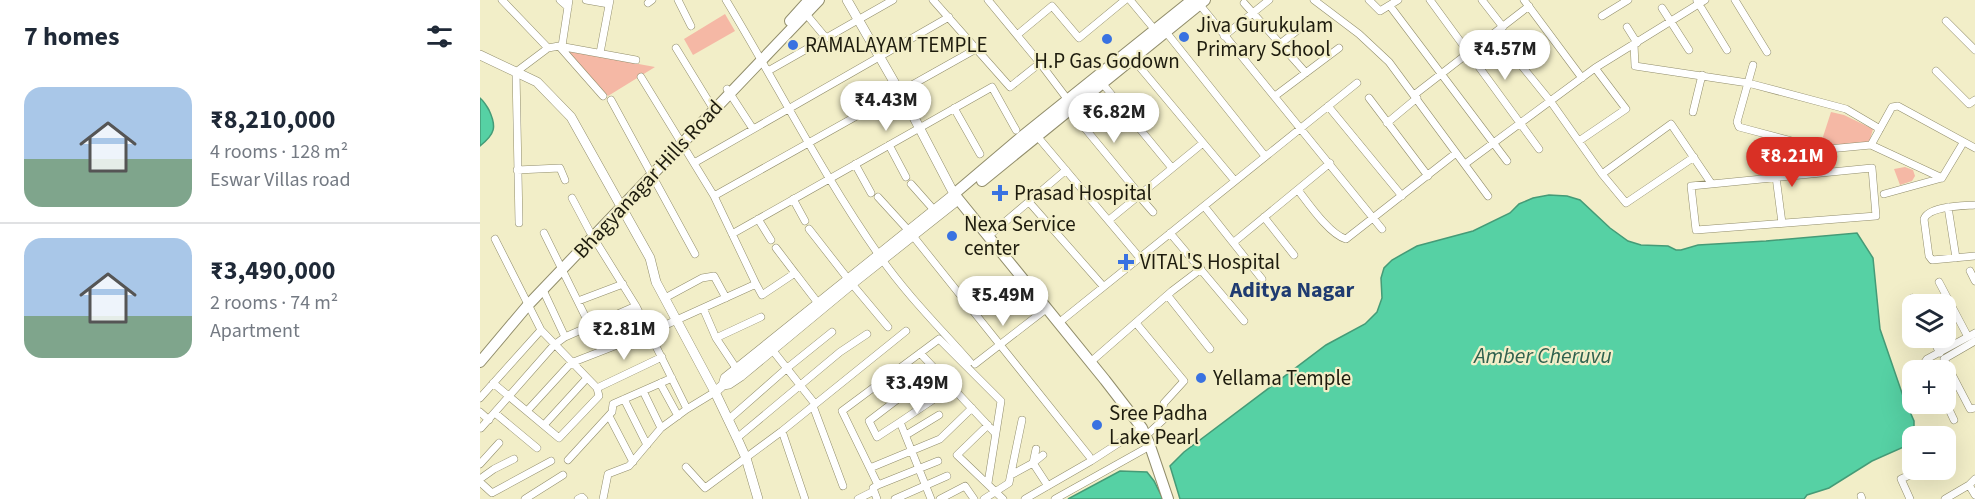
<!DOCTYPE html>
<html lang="en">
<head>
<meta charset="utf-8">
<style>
  body { margin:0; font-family:"Source Sans 3",sans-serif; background:#f6f6f7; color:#1f2937; height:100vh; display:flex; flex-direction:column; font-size:22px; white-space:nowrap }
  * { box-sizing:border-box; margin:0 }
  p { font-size:20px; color:#747a83 }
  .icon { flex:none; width:33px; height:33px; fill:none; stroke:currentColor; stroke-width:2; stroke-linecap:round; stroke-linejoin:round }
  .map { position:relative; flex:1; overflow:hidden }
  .drawer { display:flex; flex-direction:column; background:#fff; width:480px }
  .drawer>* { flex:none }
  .buttons { position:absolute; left:1422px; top:294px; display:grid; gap:12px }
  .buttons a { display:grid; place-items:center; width:54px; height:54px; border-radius:12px; background:#fff; box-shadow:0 6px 24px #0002; font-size:30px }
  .price { position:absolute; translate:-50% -51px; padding:0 14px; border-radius:21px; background:#fff; color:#222; font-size:20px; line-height:39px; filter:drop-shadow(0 2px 3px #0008) }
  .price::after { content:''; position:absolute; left:50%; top:36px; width:18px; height:14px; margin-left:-9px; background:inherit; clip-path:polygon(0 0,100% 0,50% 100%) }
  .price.active { background:#d93025; color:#fff }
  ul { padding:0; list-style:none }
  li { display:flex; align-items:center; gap:18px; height:150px; padding:0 24px }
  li+li { border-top:2px solid #e0e1e3 }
  li span { display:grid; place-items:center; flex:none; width:168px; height:120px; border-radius:18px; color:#555 }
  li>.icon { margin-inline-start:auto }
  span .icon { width:72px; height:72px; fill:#fffc; stroke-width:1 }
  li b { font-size:26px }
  h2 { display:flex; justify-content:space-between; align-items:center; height:72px; padding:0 24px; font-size:26px }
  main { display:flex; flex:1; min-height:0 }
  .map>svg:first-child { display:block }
  .green { fill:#f5b8a5 }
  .water { fill:#56d1a4; stroke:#459b77; stroke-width:1.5 }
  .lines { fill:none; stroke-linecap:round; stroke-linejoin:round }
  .minor-casing { stroke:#918d6b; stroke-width:8 }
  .tertiary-casing { stroke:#918d6b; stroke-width:10 }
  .secondary-casing { stroke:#918d6b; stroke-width:12 }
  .minor { stroke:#fff; stroke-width:7 }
  .tertiary { stroke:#fff; stroke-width:9 }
  .secondary { stroke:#fff; stroke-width:10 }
  .poi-dot { fill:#3972e1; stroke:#f2eec8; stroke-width:2 }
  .labels { text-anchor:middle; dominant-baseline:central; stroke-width:4.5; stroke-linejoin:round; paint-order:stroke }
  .poi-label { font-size:21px; fill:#1e1c0e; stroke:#f2eec8; text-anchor:start }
  .street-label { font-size:21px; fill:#1e1c0e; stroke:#f2eec8 }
  .neighbourhood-label { font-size:22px; font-weight:bold; fill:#1f3b71; stroke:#f2eec8 }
  .water-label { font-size:22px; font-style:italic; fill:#2f614e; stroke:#f2eec8 }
</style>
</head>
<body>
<main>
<section class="drawer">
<h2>7 homes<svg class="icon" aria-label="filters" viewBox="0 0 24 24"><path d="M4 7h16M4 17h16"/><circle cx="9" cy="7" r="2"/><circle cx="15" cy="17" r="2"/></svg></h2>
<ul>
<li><span style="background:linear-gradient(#a9c7e8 60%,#7fa58c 0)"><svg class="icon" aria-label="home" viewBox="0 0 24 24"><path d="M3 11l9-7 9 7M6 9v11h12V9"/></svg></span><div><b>₹8,210,000</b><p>4 rooms · 128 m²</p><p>Eswar Villas road</p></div></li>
<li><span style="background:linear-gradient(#a9c7e8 65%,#7fa58c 0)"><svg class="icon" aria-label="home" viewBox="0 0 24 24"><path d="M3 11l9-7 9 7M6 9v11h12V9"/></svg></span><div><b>₹3,490,000</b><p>2 rooms · 74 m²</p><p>Apartment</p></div></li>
</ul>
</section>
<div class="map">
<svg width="1495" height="499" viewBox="0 0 1495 499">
  <rect width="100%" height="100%" fill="#f2eec8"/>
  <path class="green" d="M245 14 255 31 213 55 204 39Z
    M88 51 175 67 128 96Z
    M1351 112 1364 115 1393 129 1389 143 1340 146Z
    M1425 167 1433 170 1435 176 1432 181 1420 185 1414 169Z"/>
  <path class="water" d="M0 98C4 101 6 105 9 110 17 127 15 134 0 146Z
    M1069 195 1087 196 1100 200 1130 228 1148 241 1161 245 1188 246 1196 250H1201L1218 245 1286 241 1377 233 1393 258 1400 329 1423 396 1434 421V436H1432L1426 446 1392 461 1349 488 1327 495 1324 499H700L690 466 704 452 846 345 885 324 897 312 902 298 901 278 904 268 912 260 937 246 993 231 1030 213 1039 204 1053 198Z
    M640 471 667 472 674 481 683 499H588Z"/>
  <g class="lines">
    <g class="minor-casing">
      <path id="minor" d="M22 0 68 48
        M80 0 88 7
        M106 0 129 4
        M198 0 211 26
        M246 0C298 86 343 176 401 258 427 295 460 328 490 362
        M453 0 530 87 560 63
        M508 0 560 63 588 100 589 109 660 195
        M650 0 675 30
        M834 0 879 34 909 62 1008 196
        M889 0 900 11 918 0
        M950 0 1059 149
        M1002 0 1023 27
        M1044 0 1102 78
        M1255 0 1287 52
        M1217 1 1247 50
        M168 3 172 0
        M764 3 826 73
        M720 5 902 229
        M910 6 1027 161
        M1182 8 1209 50
        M326 14 346 38
        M1122 16 1148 0
        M1466 21 1495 50
        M1147 27 1157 43
        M686 32 785 156
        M1015 33 1071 102 1122 174 1146 203 1214 157
        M537 35 572 6 599 38 645 0
        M744 36 789 0
        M800 44 824 25
        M1154 44 1155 66 1268 83 1366 109 1400 129
        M79 46 123 96
        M82 46 89 0
        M196 48 234 110
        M120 53 130 0
        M653 59 755 181
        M1273 65 1257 122 1259 127 1335 147
        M288 71 413 0
        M1456 71 1489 104 1495 100
        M622 83 692 168
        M247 89 273 129
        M934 95 1049 6
        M795 96 859 48
        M889 98 948 176
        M131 100 215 254
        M848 106 922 196
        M474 108 500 154
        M1213 112 1222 75
        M907 123 937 98
        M557 136 660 258
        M1099 141 1146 109 1115 68
        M409 145 426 177
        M1391 145 1462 178
        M1285 155 1391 145 1412 107 1418 106 1495 148
        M214 163 469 17
        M375 164 391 193
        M985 164 1115 68 1225 0
        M1392 168 1396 216 1216 230 1211 186Z
        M37 170 80 168 85 180
        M1122 174 1191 124 1231 183
        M1296 177 1302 223
        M431 184 454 210
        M818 190C828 203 850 235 866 239L976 153
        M1404 194 1462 178 1483 143
        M234 196 496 49
        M659 196 673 212
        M398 197 429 231 609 456
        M92 198 110 232 156 306 207 409
        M313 199 325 221
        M549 202 623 286
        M1495 205C1482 206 1449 206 1444 219L1449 256 1452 260 1495 256
        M724 206 782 279
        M1468 207 1476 258
        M784 217 814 255
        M278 219 291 240
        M629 220 723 143
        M39 223 36 72 68 48 79 46 156 60
        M329 229 372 284 408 327
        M64 233 110 326
        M512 233 586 170
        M690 233 764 321
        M252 234 512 87 536 130
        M754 242 850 163
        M296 248 315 273
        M1490 271 1495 281
        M1459 282 1488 337
        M276 284 282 295 315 273 341 307
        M63 290 85 337 156 306
        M688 296 730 349
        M185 298 222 278 234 276 246 298
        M1432 298 1435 304
        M98 301 143 284
        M223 308 236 338 258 371
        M581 321 877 83
        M656 323 704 381 684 403 683 407 684 419 670 432
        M236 338 281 317
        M1452 338 1460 353
        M1495 341 1464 359 1490 409 1495 408
        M290 347 335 404
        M440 353 515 433
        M614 359 692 291 721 269
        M495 364 566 309
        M1449 370 1445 362 1447 359 1495 333
        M13 383 79 438 119 396 117 388 61 330 15 239
        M180 383 198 416
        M117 388 182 357
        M163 391 181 428
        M0 398 61 330
        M144 399 167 445
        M1466 403 1474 420
        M333 406 363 486
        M47 411 91 363 168 333 276 284 234 196 161 77
        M0 412 9 420
        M15 413 57 448
        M129 416 153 462
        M248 420 306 369 352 332
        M420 422 397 437 389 421 456 370
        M64 425 107 378
        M508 425 477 455 523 499
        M1 428 74 345 85 337
        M302 431 325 499
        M426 435 459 415
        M257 438 360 352 387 334
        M88 460 132 412 133 404 192 378
        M553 463 556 449
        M553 463 563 455
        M0 464 19 443
        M206 467 225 488 302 431 426 331
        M390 468 460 439 492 408
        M531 475 553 463 568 486
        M0 479 14 469 34 459
        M0 482 12 493 71 461
        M398 485 362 411 459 339 521 401 508 483
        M1489 485 1495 495
        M394 491 393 488 398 485 458 461
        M1381 496 1382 499
        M45 499 83 475
        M98 499 102 497 104 499
        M123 499 128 474 149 466 181 428 207 409 235 392
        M378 499 394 491 397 499
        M415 499 467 476
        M451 499 420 422 472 387
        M460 499 485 486 494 499
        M504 499 529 483 542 420
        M545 499 611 461 662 428
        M575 499 670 446
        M1430 499 1421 479 1441 470
        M1465 499 1489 485 1495 479"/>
    </g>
    <g class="tertiary-casing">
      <path id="tertiary" d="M0 55 57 82 91 117 170 258 176 282 235 392 257 438 266 458 278 499
        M243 385 249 384 261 376 372 284 478 200
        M235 392 243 385 245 378 474 194 429 108 367 0"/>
    </g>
    <g class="secondary-casing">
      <path id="secondary" d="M310 21 329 0
        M502 181 725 0
        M0 362 48 305 339 0
        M688 499 669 443 662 428 625 380 474 194 540 138 712 0"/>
    </g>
    <use href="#minor" class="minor"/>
    <use href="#tertiary" class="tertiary"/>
    <use href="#secondary" class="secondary"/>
  </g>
  <g class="poi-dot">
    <circle cx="704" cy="37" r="6"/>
    <circle cx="627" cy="39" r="6"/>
    <circle cx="313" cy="45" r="6"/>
    <path d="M517 184h6v6h6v6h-6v6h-6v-6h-6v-6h6z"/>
    <circle cx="472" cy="236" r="6"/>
    <path d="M643 253h6v6h6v6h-6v6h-6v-6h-6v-6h6z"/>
    <circle cx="721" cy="378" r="6"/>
    <circle cx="617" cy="425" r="6"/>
  </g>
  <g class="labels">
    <g class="poi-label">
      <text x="716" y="25">Jiva Gurukulam<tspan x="716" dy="24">Primary School</tspan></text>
      <text x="325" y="45">RAMALAYAM TEMPLE</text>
      <text x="627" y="61" text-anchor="middle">H.P Gas Godown</text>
      <text x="534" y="193">Prasad Hospital</text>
      <text x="484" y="224">Nexa Service<tspan x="484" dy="24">center</tspan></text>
      <text x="660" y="262">VITAL'S Hospital</text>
      <text x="733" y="378">Yellama Temple</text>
      <text x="629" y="413">Sree Padha<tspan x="629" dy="24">Lake Pearl</tspan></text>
    </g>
    <g class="street-label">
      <text transform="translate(168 179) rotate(-47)">Bhagyanagar Hills Road</text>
    </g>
    <g class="neighbourhood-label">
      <text x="812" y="290">Aditya Nagar</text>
    </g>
    <g class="water-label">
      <text x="1063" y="356">Amber Cheruvu</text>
    </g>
  </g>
</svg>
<div class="buttons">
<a><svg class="icon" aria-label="layers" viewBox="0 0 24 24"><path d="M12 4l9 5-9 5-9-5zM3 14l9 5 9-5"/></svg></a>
<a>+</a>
<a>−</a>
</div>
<b class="price" style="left:1025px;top:81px">₹4.57M</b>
<b class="price" style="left:406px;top:132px">₹4.43M</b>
<b class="price" style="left:634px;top:144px">₹6.82M</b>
<b class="price active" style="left:1312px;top:188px">₹8.21M</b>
<b class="price" style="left:523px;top:327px">₹5.49M</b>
<b class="price" style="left:144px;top:361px">₹2.81M</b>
<b class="price" style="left:437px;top:415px">₹3.49M</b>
</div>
</main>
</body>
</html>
